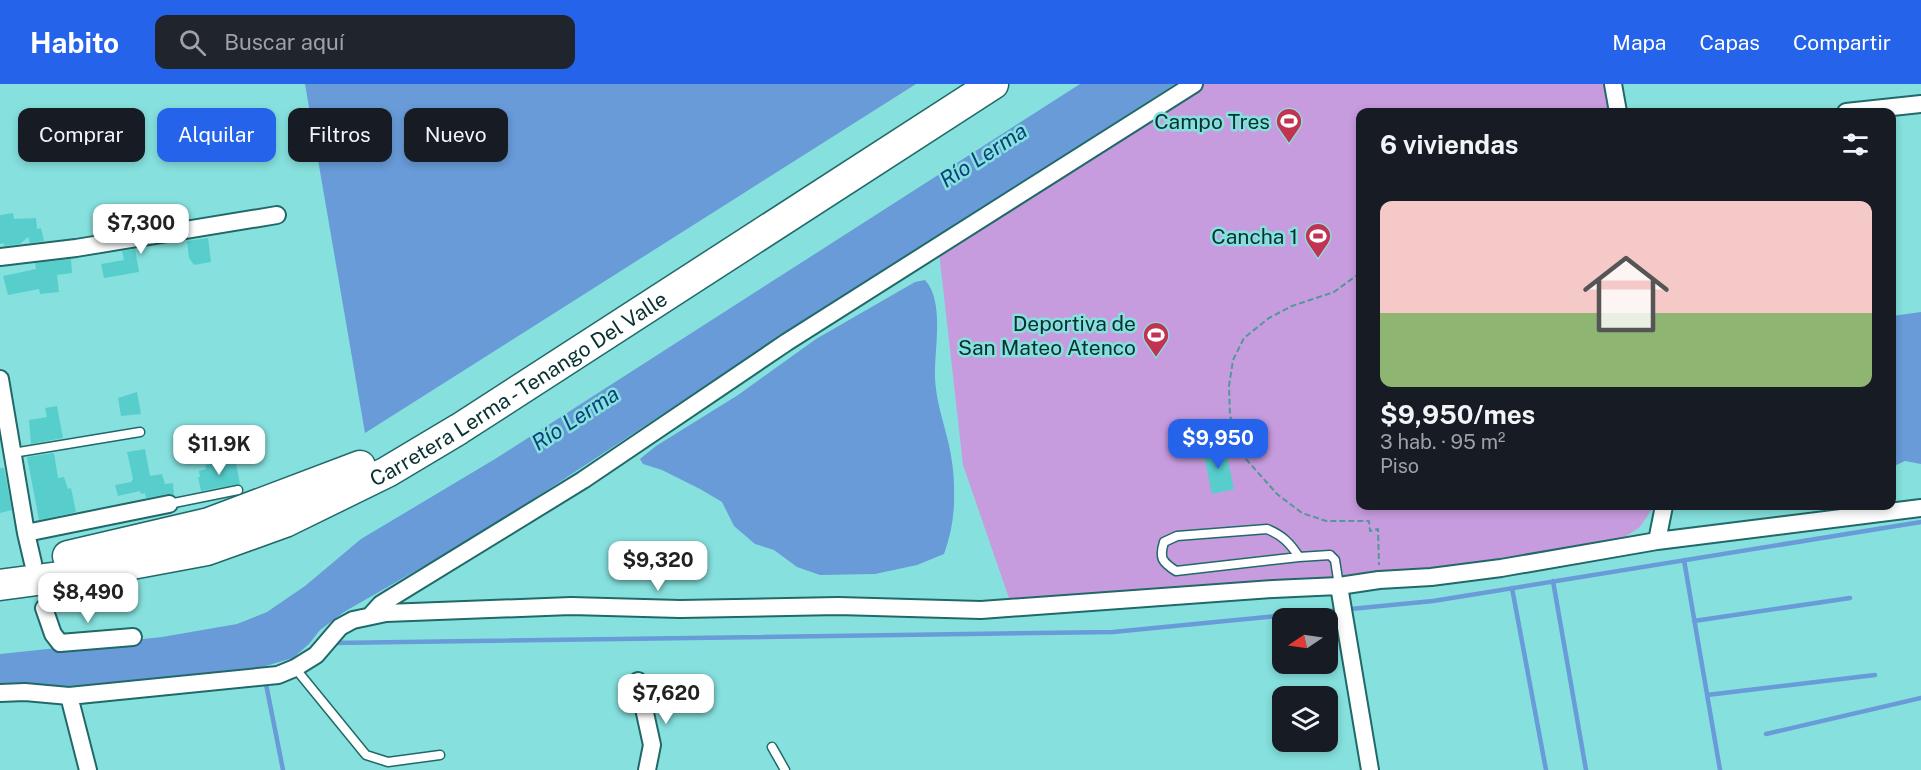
<!DOCTYPE html>
<html lang="es">
<head>
<meta charset="utf-8">
<style>
  body { margin:0; font-family:"Public Sans",sans-serif; background:#20242c; color:#f1f3f6; height:100vh; display:flex; flex-direction:column; font-size:22px; white-space:nowrap }
  * { box-sizing:border-box; margin:0 }
  p { font-size:20px; color:#9ea1a6 }
  .icon { flex:none; width:33px; height:33px; fill:none; stroke:currentColor; stroke-width:2; stroke-linecap:round; stroke-linejoin:round }
  .map { position:relative; flex:1; overflow:hidden }
  .sheet { position:absolute; left:1356px; top:24px; width:540px; height:402px; display:flex; flex-direction:column; background:#171b24; border-radius:12px; box-shadow:0 3px 9px #0003 }
  .sheet>* { flex:none }
  .hud { position:absolute; left:18px; top:24px; width:570px; height:54px; display:flex; gap:12px }
  .needle { width:39px; rotate:257deg }
  .controls { position:absolute; left:1272px; top:524px; display:grid; gap:12px }
  .controls a { display:grid; place-items:center; width:66px; height:66px; border-radius:12px; background:#171b24; box-shadow:0 3px 9px #0003; font-size:30px }
  .price { position:absolute; translate:-50% -51px; padding:0 14px; border-radius:12px; background:#fff; color:#222; font-size:20px; line-height:39px; filter:drop-shadow(0 2px 3px #0008) }
  .price::after { content:''; position:absolute; left:50%; top:36px; width:18px; height:14px; margin-left:-9px; background:inherit; clip-path:polygon(0 0,100% 0,50% 100%) }
  .price.selected { background:#2563eb; color:#fff }
  ul { padding:0; list-style:none }
  li { display:grid; align-content:center; gap:12px; height:318px; padding:0 24px }
  li+li { border-top:2px solid #363941 }
  li span { display:grid; place-items:center; height:186px; border-radius:12px; color:#555 }
  li>.icon { margin-inline-start:auto }
  span .icon { width:108px; height:108px; fill:#fffc; stroke-width:1 }
  li b { font-size:26px }
  h2 { display:flex; justify-content:space-between; align-items:center; height:72px; padding:0 24px; font-size:26px }
  .chip { padding:0 21px; border-radius:12px; background:#171b24; box-shadow:0 3px 9px #0003; font-size:21px; line-height:54px }
  .chip.selected { background:#2563eb; color:#fff }
  header { display:flex; align-items:center; gap:36px; box-sizing:border-box; height:84px; padding:0 30px; background:#2563eb; color:#fff }
  header strong { font-size:28px }
  nav { display:flex; gap:33px; margin-inline-start:auto; font-size:21px }
  .search { width:420px; height:54px; background:#20242c; display:flex; align-items:center; gap:15px; box-sizing:border-box; padding:0 21px; border-radius:12px; color:#9ea1a6; font-size:22px }
  .map>svg:first-child { display:block }
  .green { fill:#c79cdf }
  .water { fill:#689bd8 }
  .lines { fill:none; stroke-linecap:round; stroke-linejoin:round }
  .stream { stroke:#689bd8; stroke-width:4.5 }
  .building { fill:#57cecc }
  .service-casing { stroke:#216968; stroke-width:11 }
  .minor-casing { stroke:#216968; stroke-width:20 }
  .motorway-casing { stroke:#216968; stroke-width:33 }
  .path { stroke:#529896; stroke-width:2; stroke-dasharray:6 3; stroke-linecap:butt }
  .service { stroke:#fff; stroke-width:8 }
  .minor { stroke:#fff; stroke-width:16 }
  .motorway { stroke:#fff; stroke-width:30 }
  .labels { text-anchor:middle; dominant-baseline:central; stroke-width:5; stroke-linejoin:round; paint-order:stroke }
  .poi-label { font-size:21px; fill:#083130; stroke:#86e1de; text-anchor:end }
  .street-label { font-size:21px; fill:#083130; stroke:#86e1de }
  .water-label { font-size:22px; font-style:italic; fill:#0b4179; stroke:#86e1de }
</style>
</head>
<body>
<header>
<strong>Habito</strong>
<div class="search"><svg class="icon" aria-label="search" viewBox="0 0 24 24"><circle cx="10" cy="10" r="6"/><path d="M15 15l6 6"/></svg>Buscar aquí</div>
<nav><a>Mapa</a><a>Capas</a><a>Compartir</a></nav>
</header>
<div class="map">
<svg width="1921" height="686" viewBox="0 0 1921 686">
  <rect width="100%" height="100%" fill="#86e1de"/>
  <path class="green" d="M1202 0H1605L1610 28H1360V422H1654L1640 443 1616 459 1406 491 1011 520 963 381 939 168Z"/>
  <path class="water" d="M305 0H916L365 349Z
    M1080 0H1175L707 301 485 447 344 528 320 546 309 560 293 574 262 583 126 600 0 604V570L162 553 237 540 267 528 305 502 361 455 495 375Z
    M925 196C945 218 934 265 935 294 936 315 942 333 947 353 951 368 954 387 954 403 955 427 952 448 944 470L917 481 875 490 820 491 797 483 774 466 755 460 734 442 722 418 700 405 662 386 643 380 640 375 656 362 738 311 816 255 915 198Z
    M1921 228V380L1905 377 1892 383V232Z"/>
  <g class="lines">
    <path class="stream" d="M1684 476 1720 686
      M1553 497 1586 686
      M1512 504 1546 686
      M1694 537 1850 514
      M333 559 1113 548 1433 517 1921 438
      M266 600 283 686
      M1707 611 1875 591
      M1766 650 1921 614"/>
  </g>
  <path class="building" d="M13 129 14 135 36 134 37 145 41 144 44 157 30 159 28 153 20 160 4 162V159L0 160V131Z
    M208 154 211 178 194 181 189 174 187 157Z
    M135 165 139 188 104 194 101 180 124 176 122 167Z
    M71 175 72 189 57 191 59 208 40 210 39 205 8 211 3 192 36 185 35 179Z
    M137 308 141 330 121 332 118 314Z
    M57 322 63 354 31 360 29 336 47 333 45 324Z
    M1225 362 1234 405 1212 410 1203 367Z
    M145 365 150 392 162 390 165 400 173 399 174 411 167 410 146 414 145 409 141 410 140 407 118 412 115 401 131 398 133 395 127 368Z
    M54 369 58 394 64 393 68 405 71 404 76 428 39 436 27 373Z
    M235 375 240 400 201 407 198 393H200L199 387 206 385 205 381Z
    M0 384H4L12 426 0 429Z"/>
  <g class="lines">
    <g class="service-casing">
      <path id="service" d="M13 369 140 348
        M169 420 238 406
        M1267 445C1282 451 1290 459 1299 473L1176 487C1162 478 1159 474 1164 458L1177 452Z
        M1299 473 1330 471 1335 476 1339 502
        M295 584 366 671 388 678 440 671
        M772 663 785 686"/>
    </g>
    <g class="minor-casing">
      <path id="minor" d="M1613 0 1618 28
        M1846 28 1921 20
        M0 173 76 164 277 131
        M0 295 26 449 33 479
        M26 449 169 420
        M1657 457 1921 424
        M1339 502 1370 686
        M44 524 53 550 60 559 133 553
        M371 531 381 520 583 396 787 258 1194 0
        M638 597 652 661 647 686
        M0 609 25 608 69 612 278 591 295 584 316 571 340 543 353 536 386 529 571 522 680 525 838 522 981 526 1273 505 1339 502 1379 496 1431 493 1501 484 1657 457 1664 422
        M69 612 88 686"/>
    </g>
    <g class="motorway-casing">
      <g id="motorway">
        <path d="M68 472 209 439 360 382"/>
        <path id="s1" d="M0 501 67 492 207 466 285 438 387 388 459 345 993 0"/>
      </g>
    </g>
    <path class="path" d="M1360 189 1334 208 1292 222 1269 234 1244 254 1233 276 1229 302 1230 332 1246 375 1277 410 1302 429 1326 437H1369L1370 447 1378 445 1379 481"/>
    <use href="#service" class="service"/>
    <use href="#minor" class="minor"/>
    <use href="#motorway" class="motorway"/>
  </g>
  <defs>
    <g id="stadium-pin" transform="scale(1.35)"><path d="M0 17L-7.5 6A9.5 9.5 0 1 1 7.5 6Z" fill="#c23251" stroke="#86e1de"/><path d="M0-5a6.5 5 0 1 0 0 10a6.5 5 0 1 0 0-10ZM-3.5-1.8h7v3.6h-7Z" fill="#fff"/></g>
  </defs>
  <g fill-rule="evenodd">
    <use href="#stadium-pin" x="1289" y="37"/>
    <use href="#stadium-pin" x="1318" y="152"/>
    <use href="#stadium-pin" x="1156" y="251"/>
  </g>
  <g class="labels">
    <g class="poi-label">
      <text x="1270" y="37">Campo Tres</text>
      <text x="1298" y="152">Cancha 1</text>
      <text x="1136" y="239">Deportiva de<tspan x="1136" dy="24">San Mateo Atenco</tspan></text>
    </g>
    <g class="street-label">
      <text stroke="none"><textPath href="#s1" startOffset="562">Carretera Lerma - Tenango Del Valle</textPath></text>
    </g>
    <g class="water-label">
      <text transform="translate(983 71) rotate(-33)">Río Lerma</text>
      <text transform="translate(575 334) rotate(-33)">Río Lerma</text>
    </g>
  </g>
</svg>
<div class="controls">
<a><svg class="needle" viewBox="-14 -14 28 28"><path d="M0-13l5 13h-10z" fill="#e53935"/><path d="M0 13l5-13h-10z" fill="#9ea1a6"/></svg></a>
<a><svg class="icon" aria-label="layers" viewBox="0 0 24 24"><path d="M12 4l9 5-9 5-9-5zM3 14l9 5 9-5"/></svg></a>
</div>
<b class="price" style="left:141px;top:171px">$7,300</b>
<b class="price selected" style="left:1218px;top:386px">$9,950</b>
<b class="price" style="left:219px;top:392px">$11.9K</b>
<b class="price" style="left:658px;top:508px">$9,320</b>
<b class="price" style="left:88px;top:540px">$8,490</b>
<b class="price" style="left:666px;top:641px">$7,620</b>
<div class="hud">
<a class="chip">Comprar</a>
<a class="chip selected">Alquilar</a>
<a class="chip">Filtros</a>
<a class="chip">Nuevo</a>
</div>
<section class="sheet">
<h2>6 viviendas<svg class="icon" aria-label="filters" viewBox="0 0 24 24"><path d="M4 7h16M4 17h16"/><circle cx="9" cy="7" r="2"/><circle cx="15" cy="17" r="2"/></svg></h2>
<ul>
<li><span style="background:linear-gradient(#f6c9c9 60%,#8fb573 0)"><svg class="icon" aria-label="home" viewBox="0 0 24 24"><path d="M3 11l9-7 9 7M6 9v11h12V9"/></svg></span><div><b>$9,950/mes</b><p>3 hab. · 95 m²</p><p>Piso</p></div></li>
</ul>
</section>
</div>
</body>
</html>
